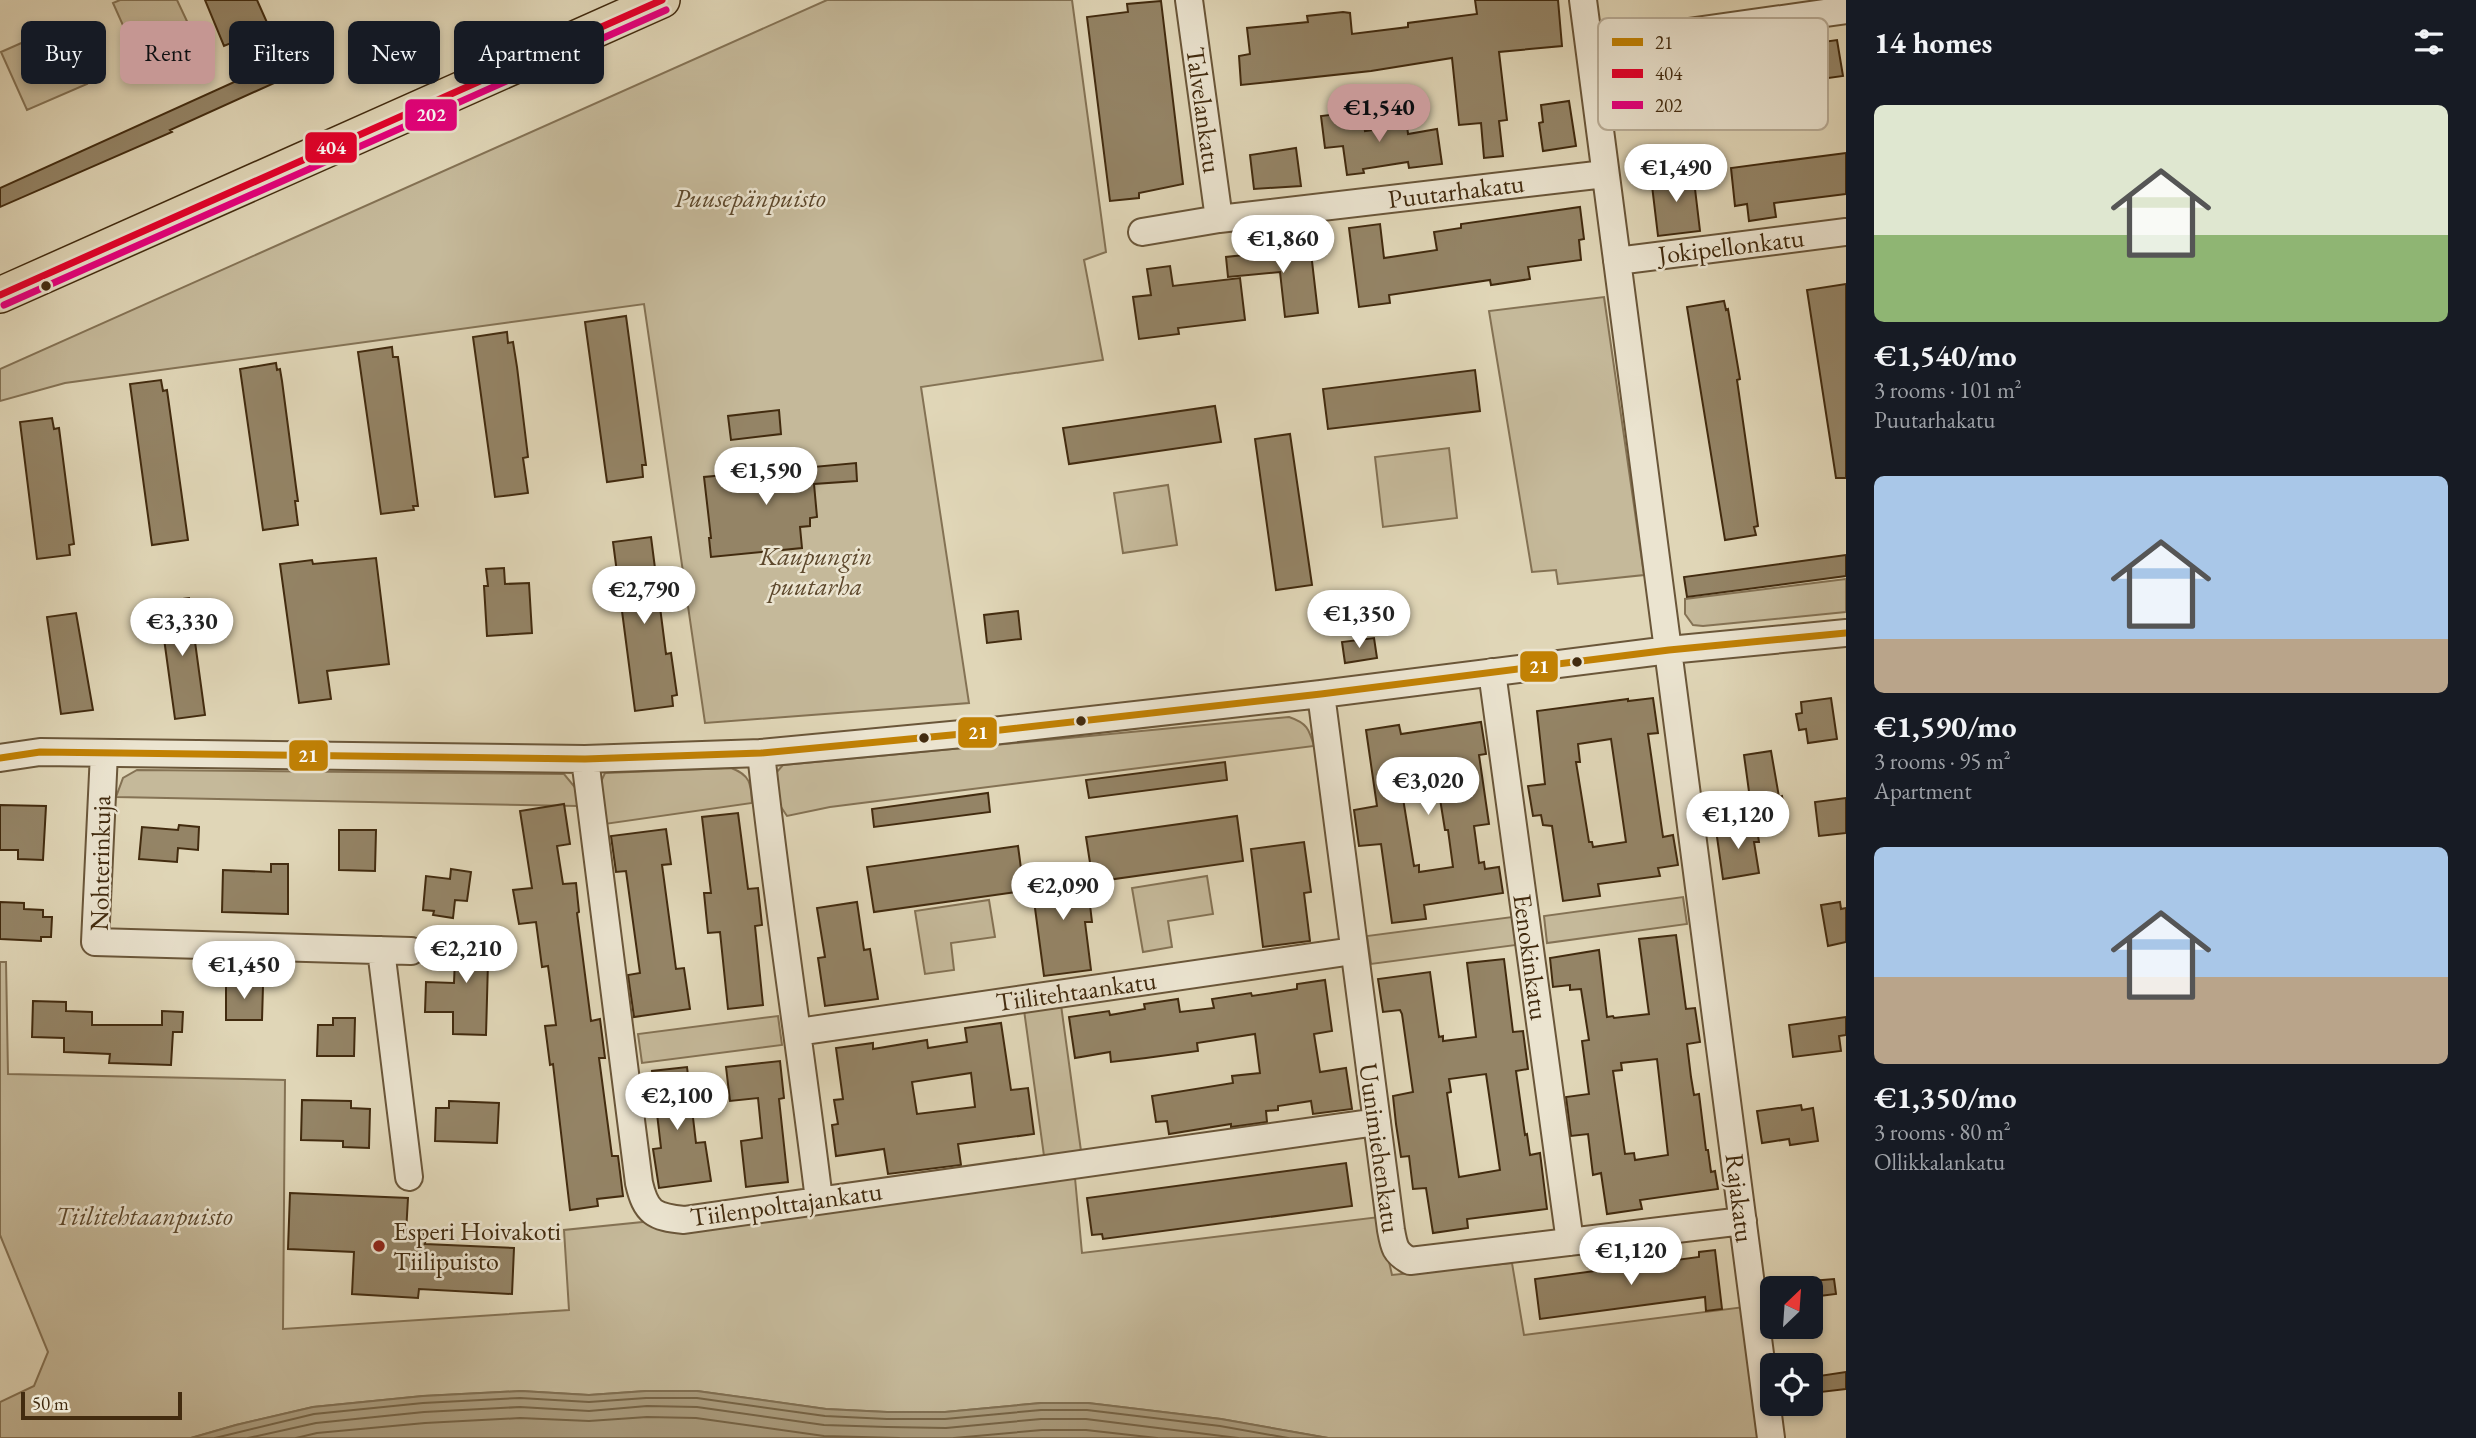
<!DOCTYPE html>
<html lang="en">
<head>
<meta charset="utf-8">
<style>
  body { margin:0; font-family:"EB Garamond",serif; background:#242831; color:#f1f3f6; height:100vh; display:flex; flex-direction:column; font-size:26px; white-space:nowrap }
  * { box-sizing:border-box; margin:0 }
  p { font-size:23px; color:#9ea1a6 }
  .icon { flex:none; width:38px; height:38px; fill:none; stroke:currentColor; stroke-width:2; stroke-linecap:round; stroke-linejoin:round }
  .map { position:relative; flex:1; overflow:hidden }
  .side { display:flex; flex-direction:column; background:#171b24; width:630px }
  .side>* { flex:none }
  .guide { position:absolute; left:21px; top:21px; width:665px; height:63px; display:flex; gap:14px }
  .needle { width:46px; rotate:25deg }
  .buttons { position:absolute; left:1760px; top:1276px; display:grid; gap:14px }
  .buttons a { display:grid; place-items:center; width:63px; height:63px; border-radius:10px; background:#171b24; box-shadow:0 4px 10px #0003; font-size:35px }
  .scale { position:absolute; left:21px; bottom:18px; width:161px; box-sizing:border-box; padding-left:7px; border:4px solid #422b0f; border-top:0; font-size:19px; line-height:24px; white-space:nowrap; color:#422b0f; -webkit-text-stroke:5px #ebe4d0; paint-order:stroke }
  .price { position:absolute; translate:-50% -60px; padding:0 16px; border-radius:24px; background:#fff; color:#222; font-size:23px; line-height:46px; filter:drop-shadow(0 2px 4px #0008) }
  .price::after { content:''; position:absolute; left:50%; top:42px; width:21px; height:16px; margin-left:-10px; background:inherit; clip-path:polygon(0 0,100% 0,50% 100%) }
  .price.current { background:#c59692; color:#111 }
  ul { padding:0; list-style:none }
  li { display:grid; align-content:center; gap:14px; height:371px; padding:0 28px }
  li span { display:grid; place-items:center; height:217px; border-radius:10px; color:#555 }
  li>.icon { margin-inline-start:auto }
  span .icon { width:126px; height:126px; fill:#fffc; stroke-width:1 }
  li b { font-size:30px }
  h2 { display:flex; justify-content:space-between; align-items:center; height:84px; padding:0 28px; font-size:30px }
  .pill { padding:0 24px; border-radius:10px; background:#171b24; box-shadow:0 4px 10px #0003; font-size:24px; line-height:63px }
  .pill.current { background:#c59692; color:#111 }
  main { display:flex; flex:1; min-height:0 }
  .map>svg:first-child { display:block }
  .green { fill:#c5b99a; stroke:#847254; stroke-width:2 }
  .water { fill:#aa9c7e; stroke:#806f52; stroke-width:2 }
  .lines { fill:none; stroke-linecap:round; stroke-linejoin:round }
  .shore { stroke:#766446; stroke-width:2 }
  .building { fill:#948466; stroke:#422b0f; stroke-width:2; fill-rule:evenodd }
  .minor-casing { stroke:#6a5639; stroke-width:30 }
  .major-casing { stroke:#422b0f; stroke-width:38 }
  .minor { stroke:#ebe4d0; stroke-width:26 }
  .major { stroke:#e0d6b7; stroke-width:35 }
  .bus-1-casing { stroke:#ebe4d0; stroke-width:12 }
  .bus-2-casing { stroke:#ebe4d0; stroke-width:12 }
  .bus-3-casing { stroke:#ebe4d0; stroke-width:12 }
  .bus-1 { stroke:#c18104; stroke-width:7 }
  .bus-2 { stroke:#e4002b; stroke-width:7 }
  .bus-3 { stroke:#e5007d; stroke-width:7 }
  .bus-dot { fill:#422b0f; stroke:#ebe4d0; stroke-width:2.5 }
  .poi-dot { fill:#8f2418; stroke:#ebe4d0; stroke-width:2.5 }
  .labels { text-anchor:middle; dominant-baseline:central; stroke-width:5; stroke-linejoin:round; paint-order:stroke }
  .street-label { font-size:26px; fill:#422b0f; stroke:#ebe4d0 }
  .park-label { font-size:26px; font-style:italic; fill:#5c472b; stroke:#ebe4d0 }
  .poi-label { font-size:26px; fill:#422b0f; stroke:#ebe4d0; text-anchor:start }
  .key { fill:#ebe4d0; stroke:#b8ac96; stroke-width:2 }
  .key-label { font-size:19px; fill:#422b0f }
  .line-badge { stroke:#ebe4d0; stroke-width:2.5 }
  .badge-label { font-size:19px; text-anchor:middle; font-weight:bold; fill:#fff }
</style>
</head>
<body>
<main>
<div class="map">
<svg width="1846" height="1438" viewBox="0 0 1846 1438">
  <rect width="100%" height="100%" fill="#e0d6b7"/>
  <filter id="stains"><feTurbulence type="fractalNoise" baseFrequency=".00286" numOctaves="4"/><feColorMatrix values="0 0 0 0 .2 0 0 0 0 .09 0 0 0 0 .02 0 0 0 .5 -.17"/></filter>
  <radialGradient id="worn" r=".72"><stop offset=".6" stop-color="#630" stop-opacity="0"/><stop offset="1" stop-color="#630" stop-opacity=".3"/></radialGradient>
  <path class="green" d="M120 0H177L193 34 138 59 113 3Z
    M827 0H1072L1106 252 1084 260 1103 360 921 387 969 703 705 723 644 304 65 383 0 401V369Z
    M62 25 87 84 27 110 1 52Z
    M1604 297 1644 575 1558 584 1556 570 1532 572 1489 311Z
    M1449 448 1457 518 1383 527 1375 457Z
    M1168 485 1177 545 1123 553 1114 493Z
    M1846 579V612L1703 626 1693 625 1685 614V599Z
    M1289 717C1307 723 1309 729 1314 746L830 807 787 816 779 804 775 774 783 765Z
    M731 768C751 775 751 785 752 803L605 824 598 788 605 773Z
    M137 770 564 774 578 791V806L116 797 123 778Z
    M1207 876 1213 914 1168 921 1172 947 1143 952 1132 888Z
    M1683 897 1687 924 1547 943 1544 916Z
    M989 900 995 937 951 943 954 970 925 974 915 911Z
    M1512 917 1516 945 1371 964 1367 936Z
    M0 962H6L8 1074 285 1080 283 1329 569 1310 564 1230 1075 1178 1082 1253 1379 1217 1392 1275 1512 1263 1524 1335 1744 1307 1760 1438H1328L1221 1419 1088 1403H1041L945 1412H887L826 1409 697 1391H646L589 1395 521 1391 423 1396 313 1407 236 1425 191 1438H0V1402L34 1386 48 1352 0 1235Z
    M1061 1005 1081 1151 1044 1156 1024 1010Z
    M778 1016 782 1045 642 1063 638 1034Z"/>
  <path class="water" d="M521 1391 589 1395 646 1391H697L826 1409 887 1412H945L1041 1403H1088L1221 1419 1328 1438H191L236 1425 313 1407 423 1396Z"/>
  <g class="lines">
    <path class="shore" d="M215 1438 314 1414 423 1403 520 1398 589 1402 646 1398H697L825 1416 887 1419H945L1041 1410H1087L1220 1426 1288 1438
      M248 1438 316 1423 424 1412 520 1407 589 1411 647 1406 697 1407 824 1425 887 1427 946 1428 1041 1419H1086L1238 1438
      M296 1438 317 1433 425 1423 520 1418 589 1421 647 1417 696 1418 824 1436 899 1438
      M954 1438 1042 1430H1086L1157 1438"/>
  </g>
  <path class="building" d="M205 0H257L269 27 224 46Z
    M1475 0H1558L1562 46 1499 52 1507 120 1499 121 1503 156 1484 158 1481 123 1459 125 1452 58 1371 71 1241 85 1239 56 1250 54 1247 28 1308 22 1307 16 1343 12 1350 13 1352 34 1408 27V23L1477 14Z
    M1161 1 1183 184 1139 193V198L1110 201 1087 17 1128 12 1127 4Z
    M1837 40 1843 76 1763 87 1767 116 1736 121 1729 55Z
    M296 54 303 70 170 130 172 132 0 207V188Z
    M1569 101 1576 146 1543 151 1539 123 1543 122 1541 105Z
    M1362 111 1365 131 1407 125 1408 134 1437 129 1442 164 1409 168 1408 162 1363 169 1364 173 1347 175 1343 146 1325 148 1321 116Z
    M1296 148 1301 186 1254 189 1250 155Z
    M1846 153V194L1774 203 1776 217 1749 221 1747 204 1735 206 1731 168Z
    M1693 172 1700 231 1658 236 1651 177Z
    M1580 207 1584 239 1579 240 1581 260 1528 267 1530 279 1491 285 1490 280 1389 295 1390 303 1359 307 1349 228 1380 224 1384 258 1437 250 1434 232 1461 228V224Z
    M1310 244 1318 313 1285 317 1280 272 1228 277 1226 257 1262 253V249Z
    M1170 266 1173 286 1240 278 1245 320 1178 328 1179 334 1139 339 1133 297 1151 295 1147 269Z
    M1846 284V478H1836L1807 290Z
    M1724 301 1726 310 1728 309 1740 379 1737 380 1758 526 1754 527 1756 535 1725 540 1687 307Z
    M626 316 646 465H642L643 477 607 482 585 322Z
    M507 332 508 343 513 342 517 367 528 457 523 458 528 493 495 497 473 337Z
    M392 347 393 357H398L418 506H413L414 510 381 514 358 352Z
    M276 363 277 370 280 369 282 381 296 487 298 501H295L298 525 263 530 240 369Z
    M1475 370 1480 411 1328 429 1323 389Z
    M161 380 163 391 167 390 188 540 152 545 130 384Z
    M1215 406 1221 442 1069 464 1063 428Z
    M779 410 781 434 731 440 728 416Z
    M52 418 54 429 59 428 74 544 69 545 70 555 37 559 20 422Z
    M1290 434 1312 585 1276 590 1255 439Z
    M856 463 857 481 814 484 817 517 810 518V526L800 527 802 548 711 557 709 538H711L704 477Z
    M651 537 666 654 671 653 677 695 672 696 673 706 635 711 613 542Z
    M1846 555V576L1687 597 1684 577Z
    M376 558 389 664 327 671 331 699 299 703 280 564 312 560 313 564Z
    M504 568 505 584 529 583 532 633 487 636 484 586H488L486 569Z
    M189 598 205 715 175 719 159 602Z
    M1018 611 1021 639 987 643 984 615Z
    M76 613 93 710 61 714 47 617Z
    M1374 638 1377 658 1345 663 1342 642Z
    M1653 698 1658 733 1648 734 1663 837 1673 835 1678 865 1658 868 1660 876 1598 884 1600 896 1563 901 1552 826 1543 825 1541 815 1533 816 1528 786 1545 784 1537 711 1628 699V701ZM1611 739 1626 842 1593 847 1592 842H1589L1576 762H1580L1578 744Z
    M1831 698 1837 739 1808 743 1806 729 1799 730 1796 714 1802 713 1801 702Z
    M1481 722 1486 754 1479 755 1489 824 1474 826 1479 863 1484 862 1485 869 1499 867 1503 893 1424 905 1426 919 1392 923 1381 844 1359 846 1354 810 1377 806 1366 730 1399 725 1401 734ZM1436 774 1445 830H1448L1453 867 1419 872V865L1414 866 1400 780Z
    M1771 751 1779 797 1782 796 1785 813 1753 821 1744 755Z
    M1225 762 1227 780 1089 798 1086 780Z
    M988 793 990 812 874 827 872 809Z
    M1846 798V833L1819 836 1815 802Z
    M564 804 570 844 557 846 563 884 576 883 579 912 577 913 591 1021 600 1019 605 1058H599L612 1156H618L623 1196 597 1199 598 1206 570 1210 553 1064 550 1065 545 1026 556 1025 548 966 542 967 536 922 519 924 513 890 532 888 520 811Z
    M0 805 46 806 43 860 18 859V850H0Z
    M738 813 748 889 758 888 762 925 755 926 763 1005 728 1009 720 932 708 933 704 893H711L702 817Z
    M1237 816 1243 861 1093 882 1086 837Z
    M1756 823 1759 842H1754L1759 873 1723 879 1716 830Z
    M179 825 199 827 198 850 178 848 177 862 139 859 142 827 178 830Z
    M666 829 671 864 662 865 676 969 684 968 690 1009 634 1017 628 975 640 973 626 871 616 872 611 836Z
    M339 830H376L375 871 339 870Z
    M1304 842 1311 892 1304 893 1310 941 1263 947 1251 849Z
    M1018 846 1024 891 874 912 867 867Z
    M271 864H288V914L222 912 223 870 271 872Z
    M451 869 471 872 467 901 455 900 453 918 433 915 434 911 423 910 426 876 450 879Z
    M1086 871 1092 922H1085L1091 970 1044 976 1031 878Z
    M0 902 24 903V909L43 910V917H52L51 937H41V941L0 939Z
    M857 902 864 950 870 949 878 999 825 1006 818 958 825 957 817 908Z
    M1840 902 1841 909 1846 908V942L1828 946 1821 905Z
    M456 934 497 935 496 962H488L486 1035 453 1034V1012H425L426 982 454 983Z
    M1676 935 1686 1009 1695 1008 1700 1042 1687 1044 1691 1077 1694 1095 1699 1094 1706 1150H1708L1711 1172 1715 1171 1718 1189 1640 1200 1642 1209 1607 1214 1601 1173 1593 1175 1588 1134 1571 1136 1566 1097 1589 1094 1582 1041 1589 1040 1581 989 1570 990V985L1553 987 1550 958 1599 950 1607 1017 1613 1016 1614 1018 1649 1014 1639 939ZM1657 1059 1668 1155 1635 1160 1634 1153 1625 1154 1613 1071 1622 1070 1621 1063Z
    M1504 959 1513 1032 1523 1031 1528 1069 1516 1071 1525 1135 1527 1134 1530 1155 1540 1153 1547 1209 1467 1219 1468 1228 1433 1233 1426 1188 1413 1189 1409 1156 1401 1157 1396 1124 1393 1096 1413 1092 1402 1014 1400 1010 1383 1012 1378 979 1430 972 1439 1037 1443 1036V1041L1476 1037 1467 963ZM1486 1074 1500 1170 1459 1177 1447 1093 1451 1092 1449 1079Z
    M229 979 246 980V986H263L262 1020H226V986H229Z
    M1325 980 1332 1031 1314 1034 1320 1072 1346 1068 1352 1109 1313 1114 1311 1101 1278 1106V1110L1266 1111 1267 1122 1231 1127V1124L1169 1134 1167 1121 1156 1122 1152 1096 1233 1083 1232 1076 1260 1073 1255 1034 1197 1043 1198 1051 1146 1058 1111 1062 1110 1052 1075 1058 1069 1017 1109 1011 1110 1015 1145 1009 1144 1004 1178 999 1180 1012 1214 1008 1212 999 1251 993 1252 996 1297 989V984Z
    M33 1001 66 1002V1011L92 1012V1025H162V1011L183 1012 182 1032H173L171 1065 109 1063 110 1054 64 1052V1038L32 1037Z
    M1846 1017V1035L1839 1036 1841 1051 1793 1057 1789 1025Z
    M333 1018H355L354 1056H317L318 1025H333Z
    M1001 1023 1011 1090 1028 1088 1034 1134 958 1144 961 1165 888 1174 884 1149 836 1156 832 1125 838 1124 834 1100 843 1099 836 1048 873 1043V1049L927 1040 928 1048 967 1042 965 1028ZM971 1073 975 1107 917 1114 912 1082Z
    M780 1061 784 1098 779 1099 788 1182 746 1187 741 1141 762 1138 758 1098 730 1101 726 1067Z
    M687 1067 696 1143 705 1142 711 1181 659 1188 653 1149 661 1148 652 1071Z
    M302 1100 351 1101V1108L370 1109 369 1148 343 1147V1141L301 1140Z
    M449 1101 499 1103 497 1143 435 1141 436 1108H449Z
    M1801 1105 1802 1110 1813 1108 1818 1141 1790 1145 1789 1139 1762 1143 1757 1111Z
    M1346 1163 1352 1206 1103 1239 1102 1234 1092 1235 1087 1198Z
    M290 1193 408 1198 406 1233 426 1234 425 1244 514 1248 512 1294 419 1289 418 1298 352 1294 354 1252 288 1249Z
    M1715 1250 1722 1309 1706 1311 1705 1297 1540 1319 1535 1279 1699 1257V1252Z
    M1834 1279 1836 1294 1811 1297V1281Z
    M1846 1372V1389L1821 1392 1819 1376Z"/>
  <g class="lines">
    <g class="minor-casing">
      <path id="minor" d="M1189 0 1219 219
        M1583 0 1771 1438
        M1589 46 1846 10
        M1142 232 1219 219 1605 174
        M1617 261 1846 232
        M1492 672 1570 1242
        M1321 694 1391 1230C1394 1247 1395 1253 1410 1261L1743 1221
        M104 753 95 942 411 951
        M761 753C777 902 801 1050 819 1200
        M0 758 40 752 585 759 761 753 983 732 1321 694 1669 650 1846 633
        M585 759 639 1183C646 1213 654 1217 684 1220L1377 1122
        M381 950 409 1177
        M798 1032 1353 951"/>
    </g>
    <g class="major-casing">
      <path id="major" d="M0 295 662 0"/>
    </g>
    <use href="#minor" class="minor"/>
    <use href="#major" class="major"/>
    <g class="bus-1-casing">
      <path id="bus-1" d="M0 758 40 752 585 759 761 753 983 732 1321 694 1669 650 1846 633"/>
    </g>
    <g class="bus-2-casing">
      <path id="bus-2" d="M0 295 662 0"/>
    </g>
    <g class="bus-3-casing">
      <path id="bus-3" d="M4 305 666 10"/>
    </g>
    <use href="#bus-1" class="bus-1"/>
    <use href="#bus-2" class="bus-2"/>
    <use href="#bus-3" class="bus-3"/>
  </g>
  <g class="bus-dot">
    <circle cx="46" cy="286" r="6"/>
    <circle cx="1577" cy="662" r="6"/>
    <circle cx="1081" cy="721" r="6"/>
    <circle cx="924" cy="738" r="6"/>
  </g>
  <circle class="poi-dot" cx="379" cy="1246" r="7"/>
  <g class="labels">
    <g class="street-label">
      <text transform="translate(1204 110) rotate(82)">Talvelankatu</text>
      <text transform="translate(1456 191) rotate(-7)">Puutarhakatu</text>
      <text transform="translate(1731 246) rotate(-7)">Jokipellonkatu</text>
      <text transform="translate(100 863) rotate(-89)">Nohterinkuja</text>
      <text transform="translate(1531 957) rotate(82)">Eenokinkatu</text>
      <text transform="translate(1076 991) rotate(-8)">Tiilitehtaankatu</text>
      <text transform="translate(1380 1148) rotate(82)">Uunimiehenkatu</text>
      <text transform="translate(1740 1198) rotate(83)">Rajakatu</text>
      <text transform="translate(786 1204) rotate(-8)">Tiilenpolttajankatu</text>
    </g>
    <g class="park-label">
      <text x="750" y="198">Puusepänpuisto</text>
      <text x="816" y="556">Kaupungin<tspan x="816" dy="30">puutarha</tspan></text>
      <text x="144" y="1216">Tiilitehtaanpuisto</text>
    </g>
    <g class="poi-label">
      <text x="393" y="1231">Esperi Hoivakoti<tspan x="393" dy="30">Tiilipuisto</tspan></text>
    </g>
  </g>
  <rect x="1598" y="18" width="230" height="112" rx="10" class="key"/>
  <rect x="1612" y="38" width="31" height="8" fill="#c18104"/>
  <rect x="1612" y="69" width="31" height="9" fill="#e4002b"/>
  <rect x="1612" y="101" width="31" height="8" fill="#e5007d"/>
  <g class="key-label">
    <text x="1655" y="49">21</text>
    <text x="1655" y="80">404</text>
    <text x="1655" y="112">202</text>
  </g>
  <g class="line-badge">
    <rect x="404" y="98" width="54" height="34" rx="7" fill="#e5007d"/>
    <rect x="304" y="131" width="54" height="33" rx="7" fill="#e4002b"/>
    <rect x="1519" y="650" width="40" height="33" rx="7" fill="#c18104"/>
    <rect x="957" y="716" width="41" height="33" rx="7" fill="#c18104"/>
    <rect x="288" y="739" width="41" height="33" rx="7" fill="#c18104"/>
  </g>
  <g class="badge-label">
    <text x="431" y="121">202</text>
    <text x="331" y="154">404</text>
    <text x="1539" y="673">21</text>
    <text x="978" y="739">21</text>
    <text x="308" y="762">21</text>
  </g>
  <rect width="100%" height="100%" filter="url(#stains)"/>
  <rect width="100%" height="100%" fill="url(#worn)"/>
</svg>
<div class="buttons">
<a><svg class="needle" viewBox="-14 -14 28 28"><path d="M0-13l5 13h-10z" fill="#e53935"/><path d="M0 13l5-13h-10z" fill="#9ea1a6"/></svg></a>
<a><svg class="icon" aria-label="locate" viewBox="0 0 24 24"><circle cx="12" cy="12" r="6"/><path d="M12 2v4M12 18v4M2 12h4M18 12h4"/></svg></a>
</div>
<div class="scale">50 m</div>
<b class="price current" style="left:1379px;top:144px">€1,540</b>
<b class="price" style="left:1676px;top:204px">€1,490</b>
<b class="price" style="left:1283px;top:275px">€1,860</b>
<b class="price" style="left:766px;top:507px">€1,590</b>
<b class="price" style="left:644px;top:626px">€2,790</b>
<b class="price" style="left:1359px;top:650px">€1,350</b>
<b class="price" style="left:182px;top:658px">€3,330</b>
<b class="price" style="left:1428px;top:817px">€3,020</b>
<b class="price" style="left:1738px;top:851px">€1,120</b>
<b class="price" style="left:1063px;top:922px">€2,090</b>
<b class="price" style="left:466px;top:985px">€2,210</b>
<b class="price" style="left:244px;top:1001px">€1,450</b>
<b class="price" style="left:677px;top:1132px">€2,100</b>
<b class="price" style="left:1631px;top:1287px">€1,120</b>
<div class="guide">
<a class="pill">Buy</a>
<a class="pill current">Rent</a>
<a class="pill">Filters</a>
<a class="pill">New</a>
<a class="pill">Apartment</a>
</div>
</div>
<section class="side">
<h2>14 homes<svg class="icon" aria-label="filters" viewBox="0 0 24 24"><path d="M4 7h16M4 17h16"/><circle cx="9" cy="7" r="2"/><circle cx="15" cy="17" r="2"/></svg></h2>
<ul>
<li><span style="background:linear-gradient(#dfe7d0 60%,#8fb573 0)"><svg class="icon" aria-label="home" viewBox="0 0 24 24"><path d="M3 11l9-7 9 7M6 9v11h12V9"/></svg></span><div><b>€1,540/mo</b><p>3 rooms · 101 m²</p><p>Puutarhakatu</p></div></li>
<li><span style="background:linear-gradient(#a9c7e8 75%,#b9a48a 0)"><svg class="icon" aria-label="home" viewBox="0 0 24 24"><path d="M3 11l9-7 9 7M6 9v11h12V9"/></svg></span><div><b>€1,590/mo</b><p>3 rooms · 95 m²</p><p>Apartment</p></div></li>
<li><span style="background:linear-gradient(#a9c7e8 60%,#b9a48a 0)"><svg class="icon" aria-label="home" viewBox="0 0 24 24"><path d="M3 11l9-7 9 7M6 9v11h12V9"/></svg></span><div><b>€1,350/mo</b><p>3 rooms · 80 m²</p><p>Ollikkalankatu</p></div></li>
</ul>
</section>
</main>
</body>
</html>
